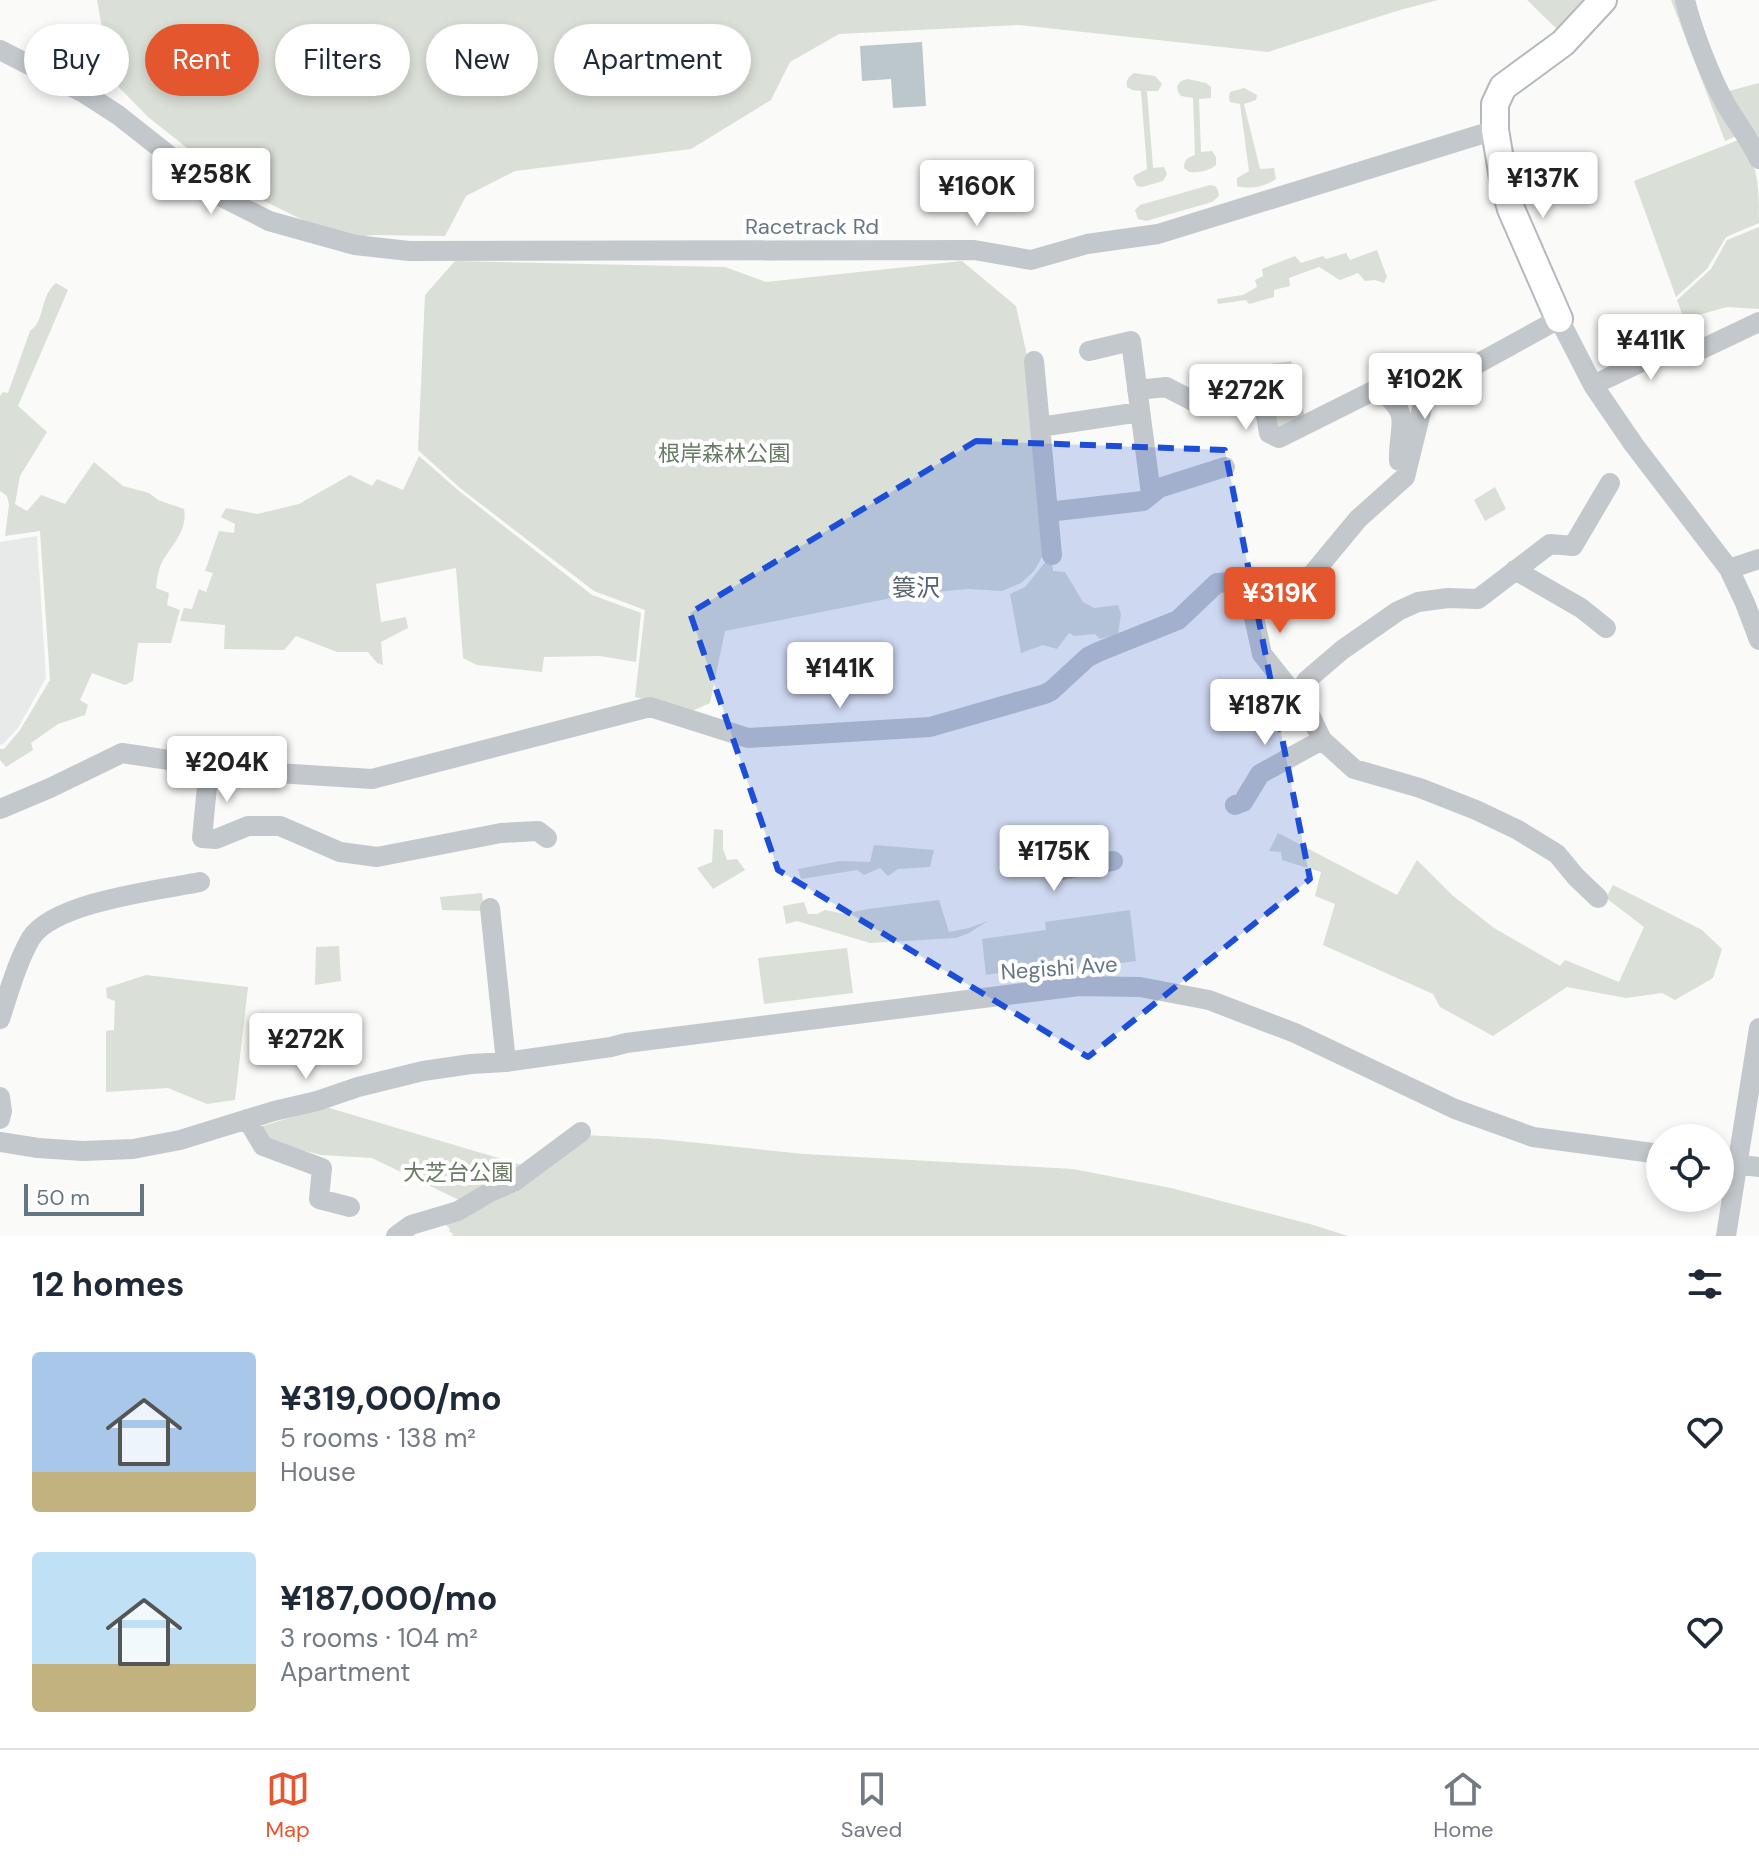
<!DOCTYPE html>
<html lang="en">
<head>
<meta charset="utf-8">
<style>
  body { margin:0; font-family:"DM Sans","Noto Sans JP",sans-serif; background:#f6f6f7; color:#1f2937; height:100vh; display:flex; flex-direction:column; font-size:30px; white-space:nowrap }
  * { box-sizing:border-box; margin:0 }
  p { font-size:26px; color:#747a83 }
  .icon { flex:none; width:44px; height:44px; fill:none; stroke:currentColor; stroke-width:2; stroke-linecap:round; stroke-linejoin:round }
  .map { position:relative; height:1236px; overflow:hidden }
  .details { display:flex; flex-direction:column; background:#fff; flex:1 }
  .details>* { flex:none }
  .banner { position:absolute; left:24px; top:24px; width:800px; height:72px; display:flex; gap:16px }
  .fabs { position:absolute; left:1646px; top:1124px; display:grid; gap:16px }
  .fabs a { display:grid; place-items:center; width:88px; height:88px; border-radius:50%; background:#fff; box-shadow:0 4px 12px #0003; font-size:40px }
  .scale { position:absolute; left:24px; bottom:20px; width:120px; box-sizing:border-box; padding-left:8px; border:4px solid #657683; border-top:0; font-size:22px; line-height:28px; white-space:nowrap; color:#657683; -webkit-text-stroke:6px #fff; paint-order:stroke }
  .price { position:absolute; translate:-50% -68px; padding:0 18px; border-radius:8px; background:#fff; color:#222; font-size:26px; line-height:52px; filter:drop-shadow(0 2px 4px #0008) }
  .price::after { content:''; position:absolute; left:50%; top:48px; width:24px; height:18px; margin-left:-12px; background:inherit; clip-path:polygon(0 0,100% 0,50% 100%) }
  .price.selected { background:#e4572e; color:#fff }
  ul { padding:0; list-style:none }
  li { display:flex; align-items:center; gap:24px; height:200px; padding:0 32px }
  li span { display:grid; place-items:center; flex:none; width:224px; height:160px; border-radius:8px; color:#555 }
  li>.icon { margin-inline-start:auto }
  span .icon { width:96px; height:96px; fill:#fffc; stroke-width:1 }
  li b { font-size:34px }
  h2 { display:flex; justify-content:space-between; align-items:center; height:96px; padding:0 32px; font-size:34px }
  .chip { padding:0 28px; border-radius:36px; background:#fff; box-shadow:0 4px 12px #0003; font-size:28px; line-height:72px }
  .chip.selected { background:#e4572e; color:#fff }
  .tabs { display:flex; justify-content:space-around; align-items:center; height:112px; border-top:2px solid #e0e1e3; background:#fff; font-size:22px; color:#747a83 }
  .tabs a { display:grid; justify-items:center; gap:4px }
  .tabs .selected { color:#e4572e }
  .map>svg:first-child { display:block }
  .built { fill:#e8e9e9 }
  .green { fill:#dadfd7 }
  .water { fill:#bbc7cb }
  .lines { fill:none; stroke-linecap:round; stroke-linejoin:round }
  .secondary-casing { stroke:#b3babf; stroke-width:30 }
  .street { stroke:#c3c8cc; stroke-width:20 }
  .secondary { stroke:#fff; stroke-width:26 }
  .marked { fill:#1d4ed8; fill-opacity:0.2; stroke:#1d4ed8; stroke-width:6; stroke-dasharray:16 10; stroke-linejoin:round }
  .labels { text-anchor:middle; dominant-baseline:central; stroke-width:8; stroke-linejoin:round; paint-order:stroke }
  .street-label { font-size:22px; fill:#657683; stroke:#fff }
  .park-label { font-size:22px; fill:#687a64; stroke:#fff }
  .neighbourhood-label { font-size:24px; fill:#57646e; stroke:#fff }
</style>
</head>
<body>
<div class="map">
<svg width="1759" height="1236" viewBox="0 0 1759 1236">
  <rect width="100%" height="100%" fill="#fafaf8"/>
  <path class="built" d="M37 536 46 678 18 728 3 744 0 745V542Z"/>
  <path class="green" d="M97 0H1438L1400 10 1268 52 1019 25 839 34 790 62 771 100 691 149 515 171 466 196 445 236 373 235 357 237 305 221 258 198 220 174 148 117 111 79Z
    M1527 0H1588L1559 31Z
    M1671 0H1683L1739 135 1725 141Z
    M1134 73 1155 76 1162 84 1158 91H1147L1153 168 1164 167 1167 174 1163 181 1142 187 1137 186 1133 178 1135 175 1147 169 1141 91 1132 90 1127 87C1126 80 1128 77 1134 73Z
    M1188 79 1206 83 1211 87V98L1199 99 1201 152 1212 151 1216 157V165C1209 171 1198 173 1189 172L1184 168C1184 159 1188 158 1195 155L1193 98 1181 96 1178 92 1177 86 1181 81Z
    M1759 83V152L1725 92Z
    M1244 88 1257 95 1256 100 1244 104 1260 169 1274 168 1276 179C1266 186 1250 190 1237 186V178L1249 171 1240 104 1230 102 1229 98 1230 92Z
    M1741 139C1759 166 1759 190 1759 223L1726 237 1707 269 1676 297 1634 181Z
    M1210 185 1215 186 1218 190 1219 196 1212 202 1146 221 1138 219 1135 210 1140 205Z
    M1759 227V309L1727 307 1684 319 1677 300 1711 269 1727 240Z
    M1377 250 1387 277 1384 283 1375 280 1365 281 1358 273 1340 280 1319 267 1289 278 1290 286 1274 290V297L1249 304 1246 300 1218 304 1217 299 1243 295 1257 287 1255 280 1263 276 1262 269 1295 256 1301 263 1323 256 1326 259 1346 253 1350 260Z
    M455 261 725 267 766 282 962 261 1016 306 1030 369 1043 555 1034 571 1021 583 1002 591 969 589 912 594 725 631 710 703 692 711 635 697 645 610 594 591 460 488 418 450 425 295Z
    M56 283 68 290 18 406 47 432 20 476 15 504 27 511 41 495 65 504 94 462 123 486 149 493 158 500 184 509C188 530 172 545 162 562 158 570 157 580 156 588L169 593 167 605 180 610 171 643H138L133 681 125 685 92 673 80 700 88 705 85 715 58 724 31 743 33 750 6 767 0 760V749H4L20 730 50 680 40 531 5 536 9 505 7 496 0 491V396L3 392 8 393 30 331C46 320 39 297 56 283Z
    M1291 361 1305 417 1279 432 1274 428 1264 365Z
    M419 456 459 491 592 595 641 613 636 662 600 656 544 657 542 672 477 665 463 658 456 568 376 584 381 622 406 617 408 628 381 642 383 665 377 663 368 652H337L296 636 284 650 224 649 225 625 180 621 184 608 192 609 199 589 206 592 213 573 205 571 219 531 234 533 235 524 221 517 226 508 257 514 299 504 350 475 372 486 377 479 403 490Z
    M1495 487 1506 509 1485 521 1474 500Z
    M1047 560 1052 562 1053 571 1065 572 1083 602 1094 608 1118 605 1121 614 1118 634 1100 639 1095 634 1074 636 1069 633 1057 649 1043 645 1021 653 1010 594 1025 587Z
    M714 829 723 830V849L727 860 737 859 745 870 713 889 697 868 712 862Z
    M1278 833 1397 895 1417 860 1452 895 1494 928 1560 966 1565 960 1619 982 1644 927 1606 898 1613 885 1702 930 1722 949 1713 978 1675 1000 1662 993 1626 998 1567 987 1493 1036 1440 1007 1433 994 1323 945 1335 904 1315 896 1321 872 1282 860 1281 852 1269 851Z
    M874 845 934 850 930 867 898 869 888 876 880 868 864 875 857 870 801 879 798 869 840 861 870 862Z
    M482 893 484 911 442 910 440 897Z
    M939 900 949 932 969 928 988 921 969 933 956 938 870 943 797 921 786 924 783 906 804 902 808 914H817L825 910 845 914 868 909Z
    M1130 910 1136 961 1051 972 1050 966 986 975 982 939 1046 930 1045 922Z
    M339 946 341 981 315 985 316 947Z
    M847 948 853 993 764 1004 758 958Z
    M146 975 248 987 235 1100 207 1104 168 1088 106 1092V1031L114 1030 115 1001 107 998 106 988Z
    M326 1107 522 1165 459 1200 372 1158 321 1155 270 1142 259 1127Z
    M585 1135 660 1139 804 1154 1073 1169 1171 1188 1310 1224 1348 1236H452L453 1234 449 1231 450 1229 445 1224Z"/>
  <path class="water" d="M922 42 926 106 893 108 891 79 862 81 860 46Z"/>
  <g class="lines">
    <g class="secondary-casing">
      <path id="secondary" d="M1559 319 1511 209 1504 184 1495 130V104L1503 87 1563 43 1603 0"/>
    </g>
    <path class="street" d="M1685 0C1693 32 1710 76 1726 105 1737 123 1750 140 1759 159
      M0 50 84 93 118 115 222 197 269 221 355 245 409 251 974 250 1031 260 1087 244 1158 234 1495 130
      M1089 351 1131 341 1151 494
      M1034 361 1052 555
      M1593 385 1667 350 1702 349 1759 322
      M1137 390 1166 387 1197 403 1262 393 1269 433 1279 438 1379 388C1414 419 1398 420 1399 461
      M1040 427 1140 412
      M1048 512 1143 501 1159 488 1225 467
      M1729 569 1759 559
      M1515 570 1581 608 1606 628
      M1246 581 1262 654 1293 693 1303 700
      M209 766 202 838 216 839 248 826H280L340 852 377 857 501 833 538 831 547 838
      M1235 805 1243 802 1260 774 1322 740
      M0 809 50 788 122 753 209 766 277 773 372 779 650 707 748 738 930 727 1045 694 1051 691 1088 657 1098 652 1178 620 1217 583 1310 577 1358 519 1405 477 1426 392 1559 319 1593 385 1634 445 1729 569 1745 603 1759 640
      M1045 835 1056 871 1113 861
      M1598 898 1576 877 1557 854 1518 830 1476 810 1420 788 1354 769 1322 740 1303 700V686L1307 680 1342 650 1398 611 1418 602 1448 598 1478 599 1550 544 1573 546 1610 483
      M490 908 506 1062
      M0 1019C9 992 17 962 31 938 54 902 159 890 200 882
      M0 1097 2 1111 0 1119
      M247 1119 263 1146 322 1168 319 1199 350 1207
      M0 1142 38 1148 83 1151 133 1149 180 1140 274 1111 317 1101 358 1087 423 1071 471 1064 506 1062 611 1047 626 1043 1079 986 1140 987 1209 1000 1295 1033 1455 1109 1533 1137 1660 1154
      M1720 1162 1759 1167
      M396 1236 411 1225 458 1211 490 1192 515 1181 581 1132
      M1726 1236 1759 1028"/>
    <use href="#secondary" class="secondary"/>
  </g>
  <path class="marked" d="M976 441 1225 450 1310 879 1088 1057 778 870 690 613Z"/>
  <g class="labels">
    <g class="street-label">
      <text x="812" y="226">Racetrack Rd</text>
      <text transform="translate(1059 968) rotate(-4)">Negishi Ave</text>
    </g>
    <g class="park-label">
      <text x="724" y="453">根岸森林公園</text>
      <text x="458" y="1172">大芝台公園</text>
    </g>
    <g class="neighbourhood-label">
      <text x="916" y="587">簑沢</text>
    </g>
  </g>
</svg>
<div class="fabs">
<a><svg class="icon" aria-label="locate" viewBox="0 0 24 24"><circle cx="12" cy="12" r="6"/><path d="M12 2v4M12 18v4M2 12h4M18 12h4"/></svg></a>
</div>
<div class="scale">50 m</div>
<b class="price" style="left:211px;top:216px">¥258K</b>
<b class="price" style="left:1543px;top:220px">¥137K</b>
<b class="price" style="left:977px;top:228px">¥160K</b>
<b class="price" style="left:1651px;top:382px">¥411K</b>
<b class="price" style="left:1425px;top:421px">¥102K</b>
<b class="price" style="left:1246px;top:432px">¥272K</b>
<b class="price selected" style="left:1280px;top:635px">¥319K</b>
<b class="price" style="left:840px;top:710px">¥141K</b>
<b class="price" style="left:1265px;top:747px">¥187K</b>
<b class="price" style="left:227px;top:804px">¥204K</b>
<b class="price" style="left:1054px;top:893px">¥175K</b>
<b class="price" style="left:306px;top:1081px">¥272K</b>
<div class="banner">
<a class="chip">Buy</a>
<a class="chip selected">Rent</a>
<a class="chip">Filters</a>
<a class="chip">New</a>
<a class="chip">Apartment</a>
</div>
</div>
<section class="details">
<h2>12 homes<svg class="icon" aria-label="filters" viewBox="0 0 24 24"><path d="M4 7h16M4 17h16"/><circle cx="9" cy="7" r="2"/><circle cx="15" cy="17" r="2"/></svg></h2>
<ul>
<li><span style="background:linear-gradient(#a9c7e8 75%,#c2b280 0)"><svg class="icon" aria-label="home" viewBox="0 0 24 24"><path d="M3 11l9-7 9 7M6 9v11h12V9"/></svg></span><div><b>¥319,000/mo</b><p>5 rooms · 138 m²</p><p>House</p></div><svg class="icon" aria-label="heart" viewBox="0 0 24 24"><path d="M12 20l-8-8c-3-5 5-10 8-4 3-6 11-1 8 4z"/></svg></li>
<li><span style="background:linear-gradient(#bfe0f5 70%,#c2b280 0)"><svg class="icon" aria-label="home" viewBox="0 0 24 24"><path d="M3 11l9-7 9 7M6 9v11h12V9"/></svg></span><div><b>¥187,000/mo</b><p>3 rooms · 104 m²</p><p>Apartment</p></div><svg class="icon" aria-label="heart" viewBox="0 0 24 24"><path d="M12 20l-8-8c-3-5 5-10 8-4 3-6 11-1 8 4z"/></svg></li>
</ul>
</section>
<nav class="tabs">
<a class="selected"><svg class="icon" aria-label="map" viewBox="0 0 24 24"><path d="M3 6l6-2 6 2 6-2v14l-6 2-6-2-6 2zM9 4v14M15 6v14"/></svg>Map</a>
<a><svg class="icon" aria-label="saved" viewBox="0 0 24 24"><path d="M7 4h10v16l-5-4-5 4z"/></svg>Saved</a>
<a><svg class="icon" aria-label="home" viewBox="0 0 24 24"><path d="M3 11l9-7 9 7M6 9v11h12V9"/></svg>Home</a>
</nav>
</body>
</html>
